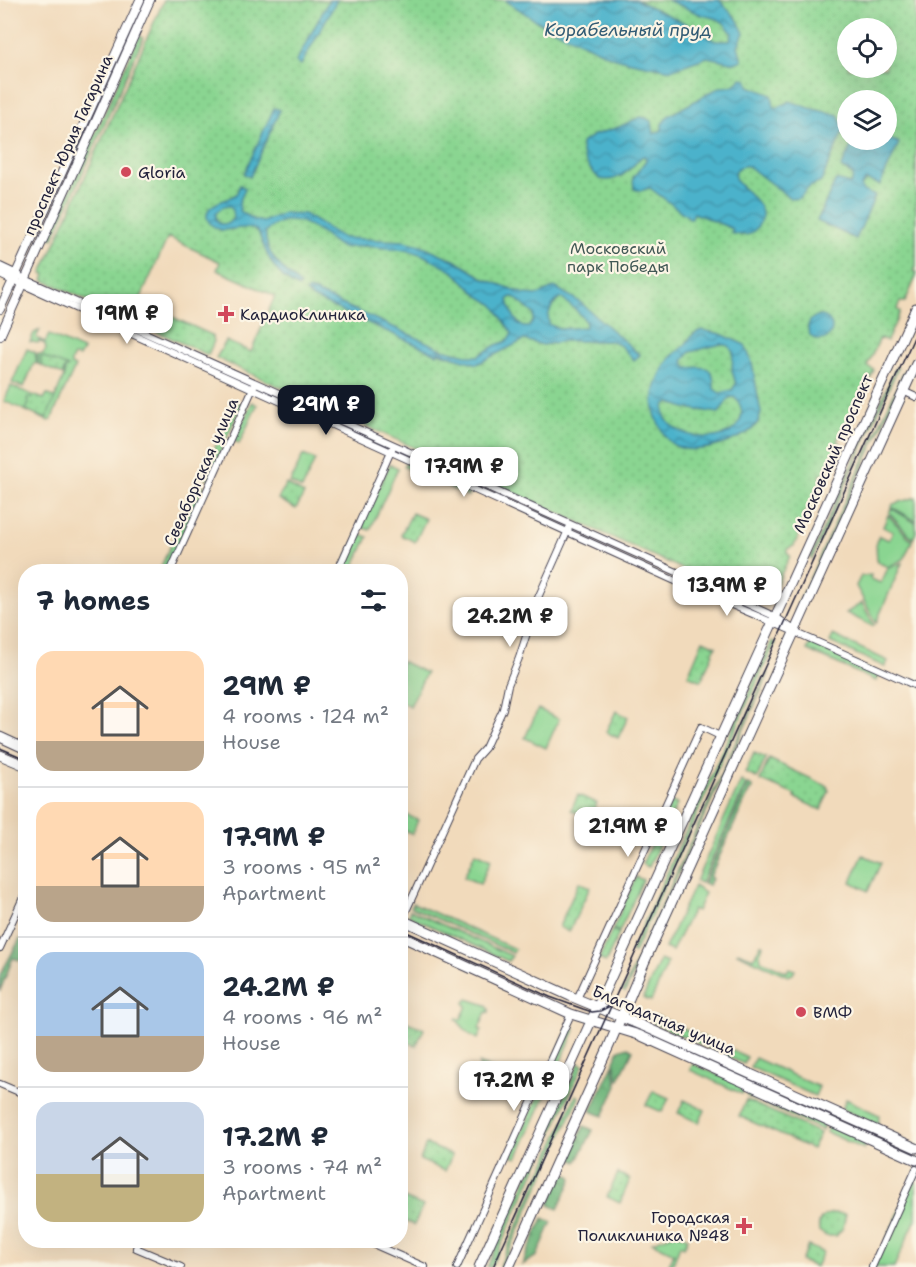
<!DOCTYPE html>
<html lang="en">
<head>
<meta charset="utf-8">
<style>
  body { margin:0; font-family:"Shantell Sans",sans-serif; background:#f2f2f3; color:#1f2937; height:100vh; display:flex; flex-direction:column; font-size:22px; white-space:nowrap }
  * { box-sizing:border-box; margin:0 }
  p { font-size:20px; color:#747a83 }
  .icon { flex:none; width:33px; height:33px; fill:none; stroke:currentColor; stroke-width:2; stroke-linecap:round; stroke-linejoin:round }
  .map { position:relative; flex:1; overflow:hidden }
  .sheet { position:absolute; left:18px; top:564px; width:390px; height:684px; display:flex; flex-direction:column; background:#fff; border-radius:24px; box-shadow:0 6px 24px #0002 }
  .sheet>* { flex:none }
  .tools { position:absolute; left:837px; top:18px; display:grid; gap:12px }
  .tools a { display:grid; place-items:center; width:60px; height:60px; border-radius:50%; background:#fff; box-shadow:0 6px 24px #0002; font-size:30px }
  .price { position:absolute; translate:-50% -51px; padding:0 14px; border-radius:12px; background:#fff; color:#222; font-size:20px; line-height:39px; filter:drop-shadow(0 2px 3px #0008) }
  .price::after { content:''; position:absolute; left:50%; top:36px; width:18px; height:14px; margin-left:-9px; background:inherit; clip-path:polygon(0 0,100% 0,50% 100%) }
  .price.current { background:#111827; color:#fff }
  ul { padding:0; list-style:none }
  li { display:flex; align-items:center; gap:18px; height:150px; padding:0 18px }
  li+li { border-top:2px solid #e0e1e3 }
  li span { display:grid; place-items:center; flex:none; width:168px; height:120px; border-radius:18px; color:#555 }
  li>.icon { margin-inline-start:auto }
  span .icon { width:72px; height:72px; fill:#fffc; stroke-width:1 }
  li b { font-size:26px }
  h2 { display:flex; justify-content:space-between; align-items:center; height:72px; padding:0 18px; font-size:26px }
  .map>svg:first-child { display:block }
  .grass { fill:#8ad591; stroke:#567c66; stroke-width:1.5 }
  .forest { fill:url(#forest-crowns); stroke:#486c5b; stroke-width:1.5 }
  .park { fill:url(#park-dots); stroke:#567c66; stroke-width:1.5; fill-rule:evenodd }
  .water { fill:url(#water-waves); stroke:#376a83; stroke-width:1.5; fill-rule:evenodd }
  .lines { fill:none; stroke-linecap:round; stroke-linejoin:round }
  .street-casing { stroke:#413e4e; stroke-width:8 }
  .secondary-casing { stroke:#413e4e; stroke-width:10 }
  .primary-casing { stroke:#413e4e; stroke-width:11 }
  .street { stroke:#fff; stroke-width:6 }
  .secondary { stroke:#fff; stroke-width:8 }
  .primary { stroke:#fff; stroke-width:9 }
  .tram { stroke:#22223b; stroke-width:1.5 }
  .poi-dot { fill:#d1495b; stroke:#fcf5e5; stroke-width:2 }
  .labels { text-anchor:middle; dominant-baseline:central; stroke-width:4.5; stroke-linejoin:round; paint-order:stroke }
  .street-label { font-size:16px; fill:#22223b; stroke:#fcf5e5 }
  .poi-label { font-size:16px; fill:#22223b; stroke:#fcf5e5; text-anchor:start }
  .park-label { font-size:16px; fill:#415855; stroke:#fcf5e5 }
  .water-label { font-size:18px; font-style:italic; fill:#335c75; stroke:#fcf5e5 }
</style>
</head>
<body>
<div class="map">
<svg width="916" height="1267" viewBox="0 0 916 1267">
  <defs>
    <pattern id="forest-crowns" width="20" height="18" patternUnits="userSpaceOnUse" patternTransform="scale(1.5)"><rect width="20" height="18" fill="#6fb67b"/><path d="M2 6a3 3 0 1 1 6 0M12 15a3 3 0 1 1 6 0" fill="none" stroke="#5b9466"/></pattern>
    <pattern id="park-dots" width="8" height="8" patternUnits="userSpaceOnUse" patternTransform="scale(1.5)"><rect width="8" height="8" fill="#8ad591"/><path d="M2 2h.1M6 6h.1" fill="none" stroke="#77b77e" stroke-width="1.8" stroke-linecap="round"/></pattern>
    <pattern id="water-waves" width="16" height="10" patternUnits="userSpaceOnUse" patternTransform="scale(1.5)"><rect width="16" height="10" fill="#4cb2cb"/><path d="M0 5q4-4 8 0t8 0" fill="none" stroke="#3f90a6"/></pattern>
  </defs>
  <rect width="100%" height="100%" fill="#fcf5e5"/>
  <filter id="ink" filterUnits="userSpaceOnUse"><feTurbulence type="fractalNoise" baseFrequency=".0167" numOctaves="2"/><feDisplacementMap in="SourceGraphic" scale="12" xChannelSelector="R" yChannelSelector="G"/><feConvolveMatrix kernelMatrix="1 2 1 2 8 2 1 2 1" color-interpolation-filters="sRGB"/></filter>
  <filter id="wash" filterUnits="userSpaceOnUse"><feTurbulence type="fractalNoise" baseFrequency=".008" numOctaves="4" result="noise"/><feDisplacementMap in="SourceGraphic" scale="24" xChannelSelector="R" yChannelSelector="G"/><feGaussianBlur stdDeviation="1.35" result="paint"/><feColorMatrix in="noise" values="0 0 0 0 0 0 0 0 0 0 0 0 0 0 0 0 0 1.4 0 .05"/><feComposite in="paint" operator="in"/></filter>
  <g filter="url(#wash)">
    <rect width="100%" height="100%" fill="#f1dabb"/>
    <path class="grass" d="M139 36 143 38 53 239 49 237Z
      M40 330 36 338 45 342 49 335 83 350 79 357 74 356 71 361V365L75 367 51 420 48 421 4 401 11 386 33 395 29 402 55 398 64 376 65 369 38 364 37 354H43L46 349 45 344 39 341 38 343 30 342 34 333Z
      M27 349 35 352 37 364 34 363 24 387 12 383Z
      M896 367 898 368 812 559 810 558Z
      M904 371 906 372 797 612 795 611Z
      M236 402 242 404 208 479 202 476Z
      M252 402 257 405 239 444 234 441Z
      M303 455 315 460 302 489 290 483Z
      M406 463 469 492 468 496 404 467Z
      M390 464 398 468 370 530 361 527Z
      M199 483 204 486 166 571H159Z
      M916 497V521L892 507 893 504Z
      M891 508 916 523V532L913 539 889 513Z
      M888 515 912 541 904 559 888 567 877 562 876 542 879 536 889 540 893 532 883 527Z
      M359 533 368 537 352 571H341Z
      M902 563 876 623 856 586 861 576 871 575 870 579 881 583 888 568Z
      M862 603 874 625 872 626 846 613Z
      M833 635 888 661 885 667 830 642Z
      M772 641 775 643 634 953 631 952Z
      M810 643 879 674 876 681 807 650Z
      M401 661 426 673 410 706 401 702Z
      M767 673H769L625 992 623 991Z
      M538 709 559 719 546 748 525 738Z
      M741 781 746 784 701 883 696 881Z
      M671 802 677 804 649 867 642 864Z
      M401 813 418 820 412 834 401 829Z
      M475 853 491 860 480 884 464 877Z
      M863 855 881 863 868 891 851 882Z
      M636 877 643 880 619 932 613 929Z
      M694 886 705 893 697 911 693 909 672 951 665 948Z
      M413 903 515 949 513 953 411 907Z
      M410 910 512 956 508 961 409 916Z
      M612 930 619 933 606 962 599 959Z
      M761 944 763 945 760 953 761 960 787 972 789 968 795 970 793 974 788 976 737 953 738 952 754 958Z
      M660 960 667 963 666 967 651 1001 643 998Z
      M468 999 486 1005 489 1009V1013L486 1012 479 1029 482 1030 478 1039 469 1034 456 1019 457 1018 461 1019 467 1006 464 1003Z
      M656 1016 747 1057 744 1064 653 1023Z
      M755 1058 819 1087 815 1096 750 1067Z
      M579 1063 583 1065 491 1267H487Z
      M693 1064 746 1087 742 1094 690 1070Z
      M750 1089 824 1123 822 1130 747 1096Z
      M576 1095 579 1097 502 1267H499Z
      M846 1099 879 1115 878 1125 842 1109Z
      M829 1125 867 1142 864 1149 826 1132Z
      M913 1181 916 1182V1219L894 1267H874Z
      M677 1233 688 1238 684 1247 680 1245 672 1267H668L674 1253 652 1242Z"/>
    <path class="forest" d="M748 784 753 788 752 790H750L710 877 712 879 709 885 703 884Z
      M20 939 25 941V962L13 958 0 991V975Z
      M628 1047 633 1050 618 1081 614 1061 619 1050Z
      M479 1063 510 1076 505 1088 501 1089 478 1079V1075H485L487 1071 479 1067Z
      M613 1065 617 1086 603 1116 591 1111Z
      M584 1126 593 1130 577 1162 570 1158Z
      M564 1173 571 1176 572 1179 558 1209 549 1205Z
      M543 1218 552 1222 537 1256 522 1265Z"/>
    <path class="park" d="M164 0H916V267L914 271 916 272V277L905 302H900L897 309 900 312 887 341 880 338 867 366 874 370 861 398H857L854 402 856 409 844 437 839 436 837 441 841 443 828 472 820 474V478L823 482 810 511 806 510 804 515 807 517 794 546 787 549V553L790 556 776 585 772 584 770 589 774 591 770 599 761 595 753 601 216 358 226 341 251 352 275 296 217 270 220 262 168 237 139 302 212 335 214 341 208 355 43 280 45 275 42 273ZM848 28H886V68H848ZM848 100H886V140H848Z
      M40 357H44L68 367 64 369 63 375 42 366Z
      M47 394 55 398 46 419 26 410 29 403 27 400 28 397 32 398 33 395 44 399Z
      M286 484 304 494 296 509 278 499Z
      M412 513 426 519 415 542 401 535Z
      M703 640 716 646 701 681 688 675Z
      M616 711 628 717 618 738 606 732Z
      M754 753 766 758 757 778 745 773Z
      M769 759 827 786 829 791 821 810 795 798V795L760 780Z
      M578 795 597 803 590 819 571 810Z
      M579 882 590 887 569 932 559 927Z
      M405 1021 424 1029 416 1046 401 1039V1030Z
      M569 1027 575 1030 547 1091 541 1088Z
      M653 1091 669 1098 662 1112 646 1105Z
      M540 1092 546 1094 517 1158 511 1156Z
      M684 1100 705 1110 699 1123 678 1113Z
      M746 1100 820 1133 812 1149 739 1116Z
      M426 1144 452 1155 445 1171 420 1160Z
      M618 1173 630 1179 620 1203 607 1197Z
      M404 1198 423 1206 414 1225 401 1219V1206Z
      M834 1213 846 1214 843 1228 836 1236H826L819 1231C817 1220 823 1214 834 1213Z
      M808 1246 823 1252 816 1267 801 1261Z"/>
    <path class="water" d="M329 0H337L301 65 296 62Z
      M505 0H636L695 28 715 41H730L732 33 725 24 718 19 702 15 667 0H719L737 19 744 33 738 46 742 60 735 63 707 57 671 70 631 62 612 57 538 22Z
      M741 78 747 79 749 86 772 95 774 107 777 108 790 101 809 108 838 115 844 129 821 182C818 184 814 185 811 186 802 191 803 202 790 198L748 166C739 165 731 171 736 180 747 196 776 207 754 231 748 237 739 235 731 233L733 229 694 213 691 219 650 188 640 191 634 189 633 178 646 160 645 156 641 157C630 170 619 183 600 179 590 170 580 158 581 143L594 135 619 127 640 117 646 118 652 122 654 134 662 130V124L668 116 720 87C726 87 738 86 741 78Z
      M274 108 280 110 250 177 244 174Z
      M887 138 899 143 880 185 866 180 861 186 863 191 875 196 856 239 817 221 836 180 850 184 852 181 853 175 841 168 854 140H886Z
      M240 185 245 188 239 203 240 211 254 220 263 222 284 213 304 214 343 238 404 241 421 245 456 261 485 279 525 294 539 295 555 287 580 302 640 355 634 360 621 346 612 341H564L543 345 524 340 477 364 438 352 437 354 313 298 306 292 308 290 315 292 442 349 471 356H478L496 345 505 342 509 339 512 333 494 305 479 296 454 272 423 255 408 250 364 246 342 248C316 232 296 205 266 231 263 254 285 271 300 285L299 288C275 277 266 254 258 231 246 225 233 230 221 230 215 228 208 224 207 217 206 202 228 201 236 194 238 192 238 188 240 185ZM229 206 233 210 234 218 227 224H220L216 219V213L223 207ZM511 297H514L534 314 533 321 529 327H523C515 321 510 310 508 300ZM561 298 576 310 584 319 586 324 585 327 561 329 550 325C545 316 552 303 561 298Z
      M808 328a12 12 0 1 1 24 0a12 12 0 1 1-24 0Z
      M702 330 721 334 745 345 752 363 761 413C758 429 746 434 733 440 715 448 681 457 667 439 663 434 661 428 658 422 653 411 652 398 656 386 659 376 665 365 671 357 675 353 681 349 685 345 691 337 692 333 702 330ZM721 344 729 346 733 352 732 371 736 384 732 390 720 393 714 389C715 366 706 366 687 368L683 361 690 352ZM734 397C740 402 743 410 741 418 732 452 655 437 665 405L669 402 685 408 719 413 729 398Z"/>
  </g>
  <g filter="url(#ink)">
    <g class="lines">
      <g class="street-casing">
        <path id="street" d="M25 279 699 582 776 617 790 627
          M13 280 673 580C755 615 836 649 916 686
          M903 391 916 397
          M170 572 254 386
          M337 572 392 449
          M402 920 475 759 485 748 503 709 508 685 519 658 528 630 529 618 569 528
          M0 948 26 891
          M577 999 701 727 722 737
          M0 1084 26 1095
          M139 1240 136 1248 181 1267
          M364 1240 425 1267
          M457 1267 571 1014
          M872 1267 916 1169"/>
      </g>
      <g class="secondary-casing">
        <path id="secondary" d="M0 267 19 276
          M0 274 13 280
          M0 309 140 0
          M0 336 150 0"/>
      </g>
      <g class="primary-casing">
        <path id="primary" d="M0 737 26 749
          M0 755 26 766
          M400 919 570 996 643 1026 916 1148
          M400 936 571 1014 639 1035 916 1160
          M479 1267 916 308
          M509 1267 609 1046 644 963 916 364"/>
      </g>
      <use href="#street" class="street"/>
      <use href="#secondary" class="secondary"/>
      <use href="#primary" class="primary"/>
      <path class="tram" d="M0 748 26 759
        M400 929 550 997 583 1009 592 1012 600 1011 614 1004
        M493 1267 916 333"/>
    </g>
  </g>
  <g class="poi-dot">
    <circle cx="126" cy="172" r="6"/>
    <path d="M223 305h6v6h6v6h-6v6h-6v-6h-6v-6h6z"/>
    <circle cx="801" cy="1012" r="6"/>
    <path d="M741 1217h6v6h6v6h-6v6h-6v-6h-6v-6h6z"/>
  </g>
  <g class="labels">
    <g class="street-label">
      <text transform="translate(68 145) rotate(-66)">проспект Юрия Гагарина</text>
      <text transform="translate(833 454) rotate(-66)">Московский проспект</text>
      <text transform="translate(201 472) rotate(-66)">Свеаборгская улица</text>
      <text transform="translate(664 1020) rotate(23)">Благодатная улица</text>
    </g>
    <g class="poi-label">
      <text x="138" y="172">Gloria</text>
      <text x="240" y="314">КардиоКлиника</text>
      <text x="813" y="1012">ВМФ</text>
      <text x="730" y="1217" text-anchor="end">Городская<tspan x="730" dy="18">Поликлиника №48</tspan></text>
    </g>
    <g class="park-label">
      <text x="618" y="248">Московский<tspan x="618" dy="18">парк Победы</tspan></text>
    </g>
    <g class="water-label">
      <text x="628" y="30">Корабельный пруд</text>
    </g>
  </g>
</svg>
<div class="tools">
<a><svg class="icon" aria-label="locate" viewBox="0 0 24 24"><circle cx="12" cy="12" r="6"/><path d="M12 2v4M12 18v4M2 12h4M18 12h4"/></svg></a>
<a><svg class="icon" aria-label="layers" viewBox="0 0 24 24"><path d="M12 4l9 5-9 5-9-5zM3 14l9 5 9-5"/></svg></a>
</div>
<b class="price" style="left:127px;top:345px">19M ₽</b>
<b class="price current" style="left:326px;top:436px">29M ₽</b>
<b class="price" style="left:464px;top:498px">17.9M ₽</b>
<b class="price" style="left:727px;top:617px">13.9M ₽</b>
<b class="price" style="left:510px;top:648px">24.2M ₽</b>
<b class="price" style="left:628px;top:858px">21.9M ₽</b>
<b class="price" style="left:514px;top:1112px">17.2M ₽</b>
<section class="sheet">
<h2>7 homes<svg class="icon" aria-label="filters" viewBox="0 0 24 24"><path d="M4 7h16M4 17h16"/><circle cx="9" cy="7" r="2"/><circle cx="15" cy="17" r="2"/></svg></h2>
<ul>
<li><span style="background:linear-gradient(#ffd9b3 75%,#b9a48a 0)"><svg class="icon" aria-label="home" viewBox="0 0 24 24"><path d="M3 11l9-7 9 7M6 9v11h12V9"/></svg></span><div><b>29M ₽</b><p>4 rooms · 124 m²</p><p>House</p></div></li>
<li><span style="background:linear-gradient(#ffd9b3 70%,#b9a48a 0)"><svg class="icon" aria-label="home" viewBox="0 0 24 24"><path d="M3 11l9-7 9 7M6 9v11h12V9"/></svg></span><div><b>17.9M ₽</b><p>3 rooms · 95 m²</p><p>Apartment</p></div></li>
<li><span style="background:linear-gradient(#a9c7e8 70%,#b9a48a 0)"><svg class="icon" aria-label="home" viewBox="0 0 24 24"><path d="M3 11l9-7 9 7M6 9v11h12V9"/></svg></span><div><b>24.2M ₽</b><p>4 rooms · 96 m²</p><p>House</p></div></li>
<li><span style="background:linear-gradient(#c9d6e8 60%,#c2b280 0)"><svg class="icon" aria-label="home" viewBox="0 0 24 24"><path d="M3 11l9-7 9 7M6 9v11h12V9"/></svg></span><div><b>17.2M ₽</b><p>3 rooms · 74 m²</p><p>Apartment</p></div></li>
</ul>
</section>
</div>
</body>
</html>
